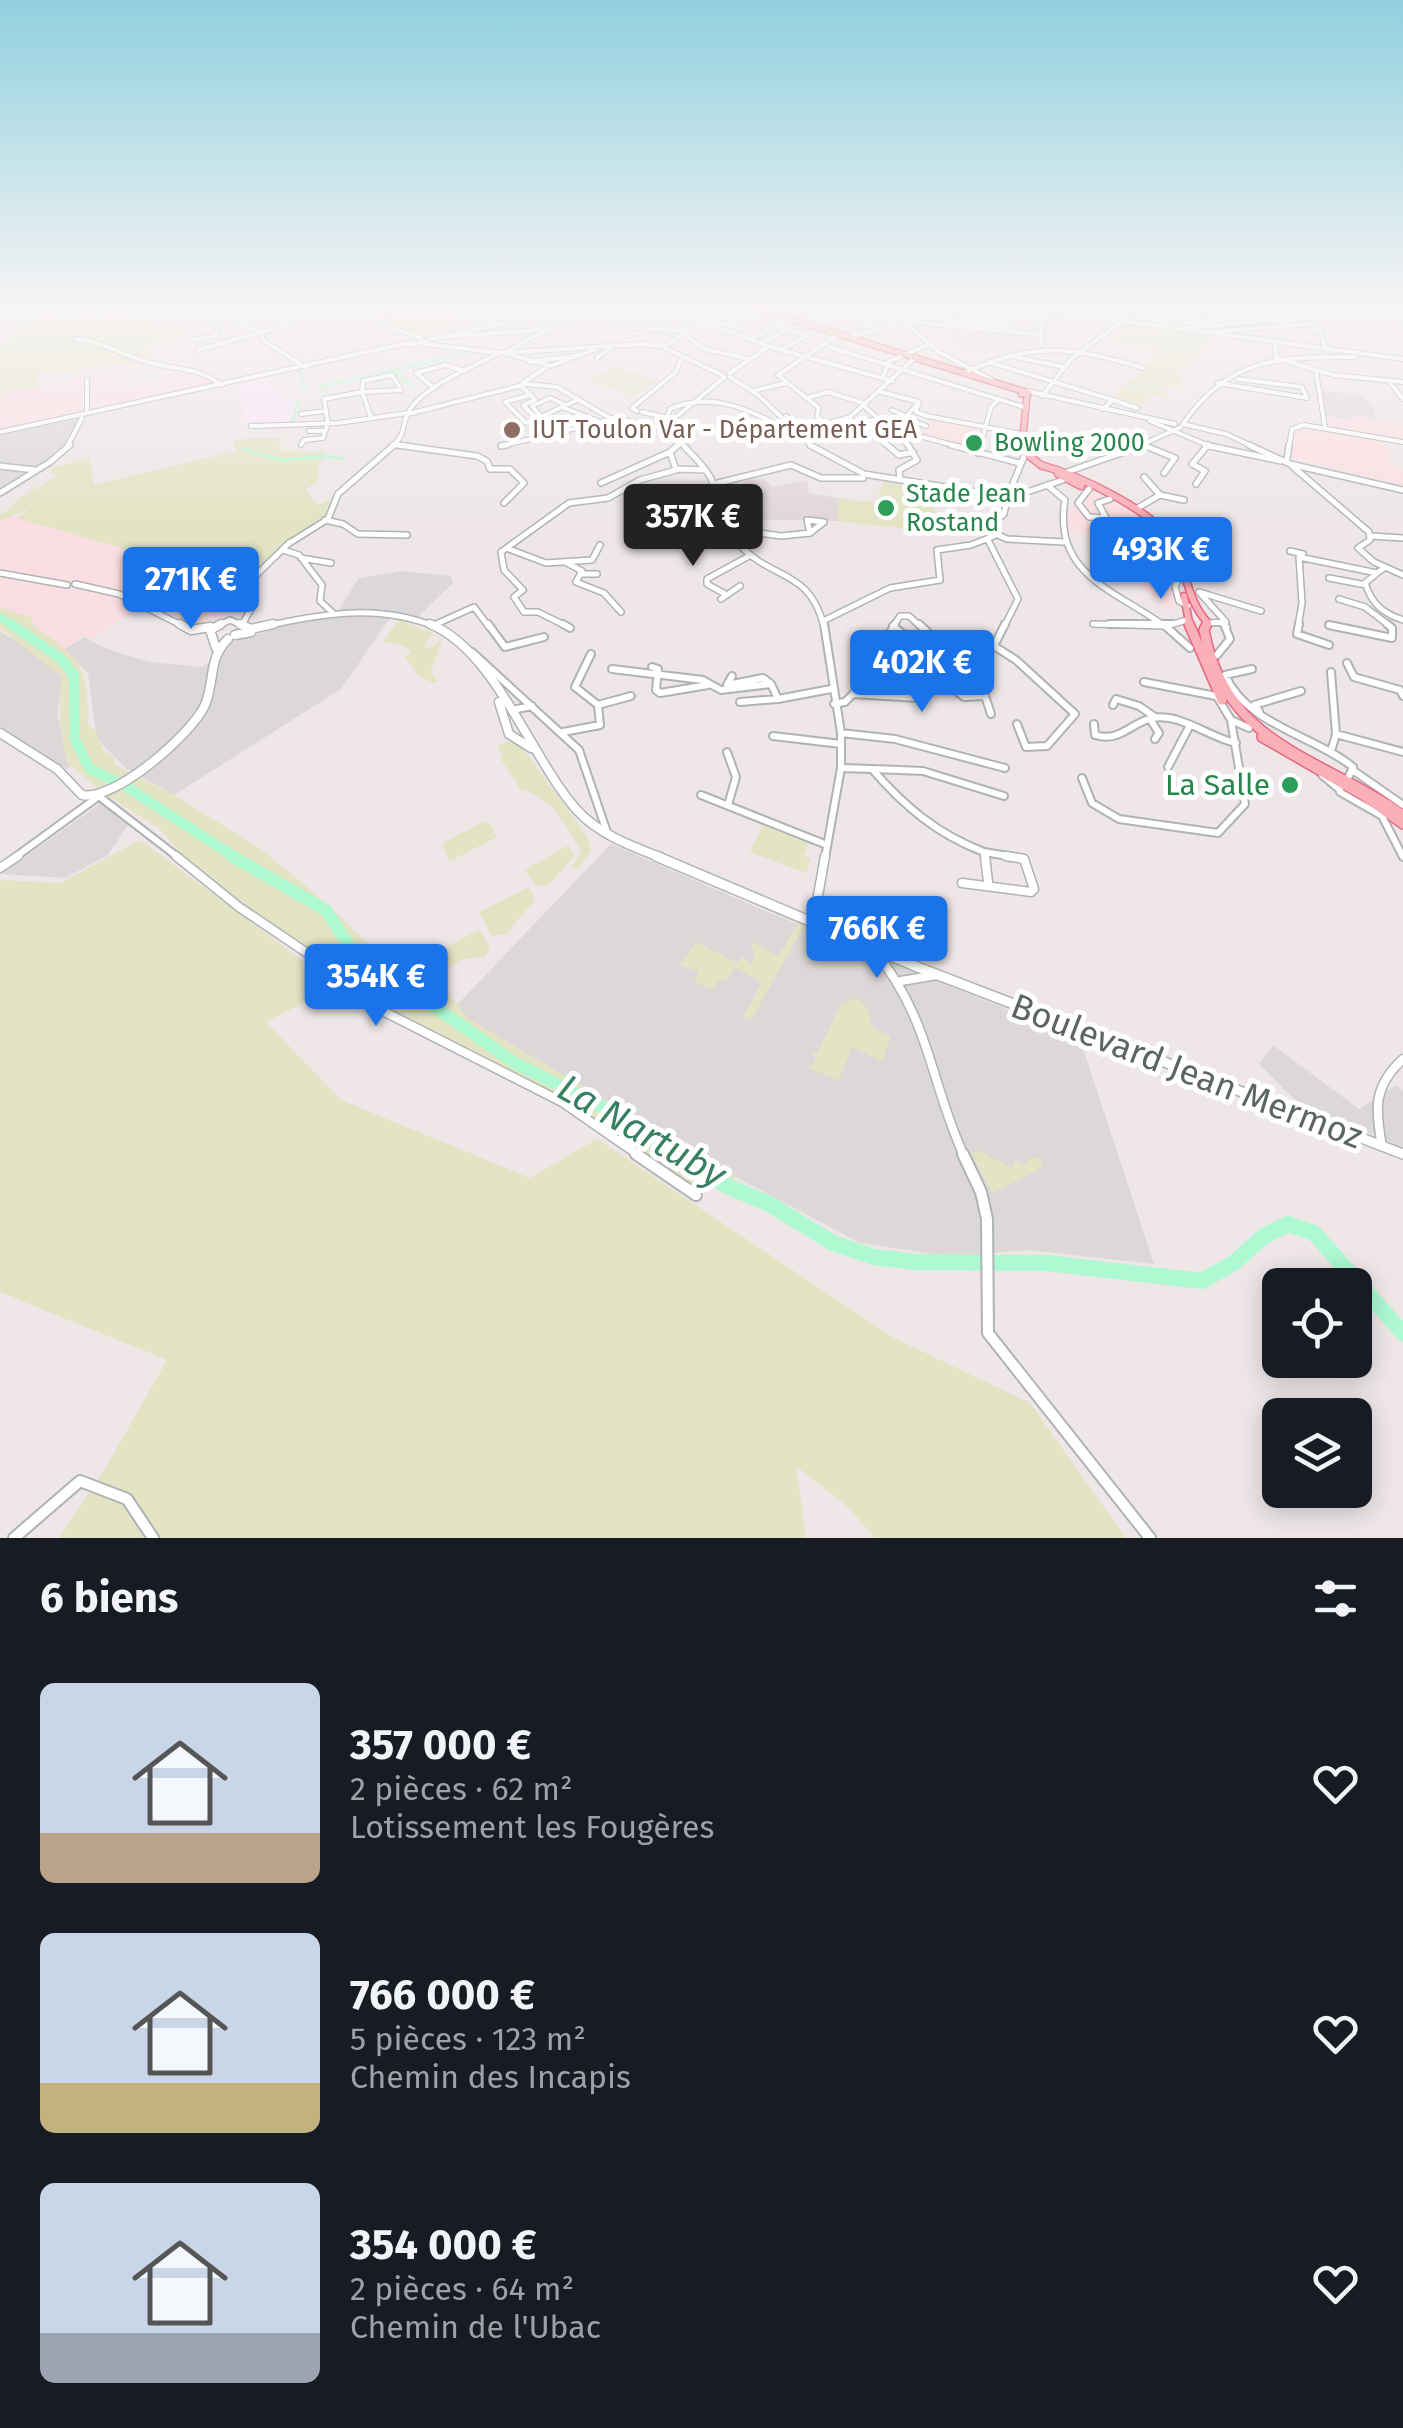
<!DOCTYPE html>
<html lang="fr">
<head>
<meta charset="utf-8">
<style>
  body { margin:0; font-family:"Fira Sans",sans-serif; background:#20242c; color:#f1f3f6; height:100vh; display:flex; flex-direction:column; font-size:38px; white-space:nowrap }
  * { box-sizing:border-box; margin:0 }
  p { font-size:32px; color:#9ea1a6 }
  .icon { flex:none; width:55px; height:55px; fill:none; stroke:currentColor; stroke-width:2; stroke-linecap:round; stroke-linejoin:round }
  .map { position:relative; height:1538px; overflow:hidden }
  .side { display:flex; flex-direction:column; background:#171b24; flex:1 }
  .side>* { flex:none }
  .controls { position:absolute; left:1262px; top:1268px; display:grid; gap:20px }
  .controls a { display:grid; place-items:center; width:110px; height:110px; border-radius:15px; background:#171b24; box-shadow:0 5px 25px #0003; font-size:50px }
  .price { position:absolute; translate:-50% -85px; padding:0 22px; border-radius:10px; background:#1a73e8; color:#fff; font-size:32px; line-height:65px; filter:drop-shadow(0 2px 5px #0008) }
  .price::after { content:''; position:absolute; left:50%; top:60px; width:30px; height:22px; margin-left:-15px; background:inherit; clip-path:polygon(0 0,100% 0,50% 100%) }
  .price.selected { background:#222; color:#fff }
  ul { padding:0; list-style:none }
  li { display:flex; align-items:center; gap:30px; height:250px; padding:0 40px }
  li span { display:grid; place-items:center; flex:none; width:280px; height:200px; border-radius:15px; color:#555 }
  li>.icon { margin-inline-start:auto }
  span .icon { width:120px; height:120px; fill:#fffc; stroke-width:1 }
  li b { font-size:42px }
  h2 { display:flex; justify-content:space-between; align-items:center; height:120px; padding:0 40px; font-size:42px }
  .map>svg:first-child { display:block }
  .commercial { fill:#fbdee3 }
  .industrial { fill:#ddd8d8 }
  .education { fill:#e1d7d8 }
  .medical { fill:#fae4f6 }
  .green { fill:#e2e4c4 }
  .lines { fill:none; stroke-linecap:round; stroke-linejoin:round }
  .stream { stroke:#acf9d2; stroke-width:2.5 }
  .river-far3 { stroke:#acf9d2; stroke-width:8 }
  .river-far2 { stroke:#acf9d2; stroke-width:10 }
  .river-far1 { stroke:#acf9d2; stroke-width:12 }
  .river { stroke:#acf9d2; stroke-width:16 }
  .street-far4-casing { stroke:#aeb4b3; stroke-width:6 }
  .street-far3-casing { stroke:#aeb4b3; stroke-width:8 }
  .street-far2-casing { stroke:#aeb4b3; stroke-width:10 }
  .street-far1-casing { stroke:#aeb4b3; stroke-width:11 }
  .street-casing { stroke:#aeb4b3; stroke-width:14 }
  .secondary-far3-casing { stroke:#aeb5b2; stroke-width:6 }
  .secondary-far2-casing { stroke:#aeb5b2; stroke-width:8 }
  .secondary-far1-casing { stroke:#aeb5b2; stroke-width:11 }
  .secondary-casing { stroke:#aeb5b2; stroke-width:12 }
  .primary-far2-casing { stroke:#e76682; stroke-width:8 }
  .primary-far1-casing { stroke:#e76682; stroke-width:9 }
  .primary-casing { stroke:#e76682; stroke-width:12 }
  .street-far4 { stroke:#fff; stroke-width:4 }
  .street-far3 { stroke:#fff; stroke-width:5 }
  .street-far2 { stroke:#fff; stroke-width:6 }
  .street-far1 { stroke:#fff; stroke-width:8 }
  .street { stroke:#fff; stroke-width:10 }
  .secondary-far3 { stroke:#fff; stroke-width:4 }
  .secondary-far2 { stroke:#fff; stroke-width:5 }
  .secondary-far1 { stroke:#fff; stroke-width:8 }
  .secondary { stroke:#fff; stroke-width:9 }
  .primary-far2 { stroke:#f9b0b7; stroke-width:5 }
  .primary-far1 { stroke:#f9b0b7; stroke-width:6 }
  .primary { stroke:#f9b0b7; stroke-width:9 }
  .education-dot { fill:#8d6e63; stroke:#fff; stroke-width:4 }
  .leisure-dot { fill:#2e9e5b; stroke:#fff; stroke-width:4 }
  .labels { text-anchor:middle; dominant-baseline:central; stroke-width:10; stroke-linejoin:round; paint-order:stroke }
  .far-education-label { font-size:25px; fill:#785e54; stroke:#fff; text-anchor:start }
  .far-leisure-label { font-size:25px; fill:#27864d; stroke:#fff; text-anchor:start }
  .leisure-label { font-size:30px; fill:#27864d; stroke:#fff; text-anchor:end }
  .near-street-label { font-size:35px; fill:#5d6562; stroke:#fff }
  .near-water-label { font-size:38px; font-style:italic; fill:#398062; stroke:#fff }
</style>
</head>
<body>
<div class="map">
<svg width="1403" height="1538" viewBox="0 0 1403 1538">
  <rect width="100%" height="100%" fill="#eee6e7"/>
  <path class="commercial" d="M191 370 207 372 219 383 0 430V393L118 372 122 384 132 387Z
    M1357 415 1403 425V442H1386L1391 466 1403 469V486L1292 458 1294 430 1328 425 1326 416 1350 420Z
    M943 421 983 429 977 451 927 437 920 429Z
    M1085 489 1132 512 1162 538 1171 564 1174 613 1133 580 1136 566 1121 559 1128 547 1068 529V512Z
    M0 516 26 518 168 553 190 565 185 576 235 595 247 607 196 625 144 604 92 638 86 635 63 649 27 619 0 608Z"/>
  <path class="industrial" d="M78 419 76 434 67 447 0 489V434Z
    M400 571 451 576 453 583 416 619H389L341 689 174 795 127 769 97 739 88 673 63 650 85 637 102 647 148 662 203 667 230 643 305 619 334 617 359 578Z
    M0 631 39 655 63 677 57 715 73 765 66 769 0 728Z
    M101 803 131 821 107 856 65 878 1 874Z
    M611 844 768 912 1080 1039 1154 1264 1027 1250 954 1257 860 1243 736 1177 639 1118 537 1066 453 1009Z
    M1273 1045 1359 1109 1396 1085 1403 1091V1147L1299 1104 1259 1064Z"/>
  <path class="education" d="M1046 312 1115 321 1114 322 1097 336 1057 333 1046 329V323L1057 324 1058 321 1046 319Z
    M951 327 1039 336V339L1036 346 1012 353 954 345 940 333 949 332Z
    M1322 390 1359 395 1372 404 1375 418 1356 415 1349 420 1327 416Z
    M756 479 766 480 772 487 807 480 809 493 838 498V521L726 519 722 504 724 500 720 498 717 489H741L744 481Z"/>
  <path class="medical" d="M274 375 278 395 287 394 286 402 297 401 292 422 243 421 241 383Z"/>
  <path class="green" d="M396 306H460L448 327 414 335 373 312Z
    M35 318H127L171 332 187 328 180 338 144 346 141 351H151L143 361 40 374 34 389 0 393V346Z
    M1123 323 1213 337 1175 374 1183 381 1182 386H1163L1159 391 1171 394 1166 399 1154 394 1142 406 1112 397 1163 350 1121 344 1110 353 1119 344 1112 342 1129 327Z
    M613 367 658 381 635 396 589 381Z
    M250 438H282L278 451 326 452 319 464 318 482 305 489 317 505 334 498 329 515 293 537 249 576 235 595 175 575 184 567C174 550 155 557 139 560L135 552 17 518 32 507 0 521V513H5L20 498 56 476 50 469 90 457 94 485 236 451 234 441Z
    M883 480 931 490 936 518 922 513 917 530 838 521V498L877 503Z
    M0 607 31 617 33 625C82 659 88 666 88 725L95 730 103 751 114 757 115 765 174 795 265 852 329 906 396 970 456 1001 467 1018 736 1177 696 1195 564 1104 379 1005 203 880 160 829 102 792 67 762 60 726 61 676 0 628Z
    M399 620 439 636H431L423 647 432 648 443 637 431 672 438 682C423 684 413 669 405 656L411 653 406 646 383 641Z
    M511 741 520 745 587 836 591 851 577 870 572 867 581 851C567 825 550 795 521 790L500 758 503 756 497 746Z
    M484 822 490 823 497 837 450 861 443 848 444 842Z
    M763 825 809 843 804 856 811 859 806 873 750 852Z
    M140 840 337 986 266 1022 341 1100 530 1178 597 1139 894 1338 1030 1403 1126 1538H875L847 1506 796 1466 806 1538H59L103 1472 167 1360 0 1292V880L60 883Z
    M569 845 574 856 549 885 537 886 525 870Z
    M529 887 535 900 506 934 492 936 479 912Z
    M798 924 804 926 751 1020 743 1017 762 982 734 967 727 980 719 979 713 990 694 982 699 972 680 965 696 942 737 963 742 956 749 964 755 960 751 942 778 956Z
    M479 929 490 947 484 957 463 959 449 967 427 958Z
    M859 998 869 1012 871 1027 891 1036 882 1061 852 1047 839 1080 806 1067 812 1066 816 1057 809 1053H817L841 1004Z
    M979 1151 1013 1168 1015 1160 1026 1165 1028 1159 1036 1157 1044 1163 1036 1171 992 1193 971 1153Z"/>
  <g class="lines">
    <path class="stream" d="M1133 306 1137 321
      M1216 327 1234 326
      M299 370 305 389
      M393 372 412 385
      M321 387 467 353
      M292 422 298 402
      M244 449 281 460 326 456 344 459"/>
    <path class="river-far3" d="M0 617 15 627"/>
    <path class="river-far2" d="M11 624 60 658 74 675 75 740 90 769 130 789 236 858"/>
    <path class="river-far1" d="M232 856 326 910 354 954 388 983 429 1003 515 1063 619 1115 681 1156"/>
    <path class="river" d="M677 1154 725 1185 769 1204 833 1243 874 1257 916 1262 1047 1263 1202 1281 1235 1262 1264 1236 1288 1224 1314 1233 1403 1333"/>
    <g class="street-far4-casing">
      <path id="street-far4" d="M208 306 260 333 264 341 305 367
        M840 306 876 330 849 337
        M887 306 939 352 992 380
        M1278 306 1282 307
        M948 307 1041 316
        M1171 307 1245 312
        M600 309 616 306
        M728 311 749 317
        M1144 311 1174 313
        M286 312 310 306
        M651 312 673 329
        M218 313 248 306
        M817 313 843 308
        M99 315 111 306
        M1041 316 1042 345
        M62 319 80 306
        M613 320 673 306
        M904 321 1042 335
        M947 321 1016 328
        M23 324 51 306
        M1180 324 1278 314
        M715 326 767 346 893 381
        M776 326 807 336
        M1186 328 1273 320 1279 314 1403 317
        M685 329 725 324 797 306
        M876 330 896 325
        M1211 332 1309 324 1321 332 1326 350
        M683 334 705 349 749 359
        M443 337 552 329
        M75 339C101 341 120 354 144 361 171 370 198 366 221 385
        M750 339 788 319
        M191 340 215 336 220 325 213 320 222 316
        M761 343 786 331
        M1275 345 1276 358 1333 375 1403 382
        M829 347 1027 408
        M782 349 806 336
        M198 350 293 323 279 306
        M505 353 532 337 601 310
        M505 353 551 366 596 349
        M1011 356 1063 367
        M597 358 614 345
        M530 362 581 355
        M989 362 1113 400 1103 409
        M1316 371 1325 427
        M966 372C1035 341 1072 347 1143 368
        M730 373 768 347
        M392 375 401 390 362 392 363 381Z
        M883 378 888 362 930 344
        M87 380V411
        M523 383 545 368
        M1218 383 1307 398 1302 387 1238 379
        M1391 384 1403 399
        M522 387 531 395
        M434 388 416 373 445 365 465 371
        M756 390 787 383
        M881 392 919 402 916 412 927 416 1022 434
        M531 395 535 400 523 405 537 419 526 423 505 402Z
        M806 398 828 392 866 404
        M579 399 562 407 598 421
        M1113 400 1137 408
        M918 403 905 418 926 426
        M864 406 910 447
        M562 407 541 417 532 406 550 398 565 405
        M892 410 905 416
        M637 411 632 408 676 372 682 357
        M642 412 665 417
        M301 414 326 411
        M408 414 527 384 557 387 608 417 658 427
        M848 418 890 447
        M666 421 670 409C713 390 751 411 790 431
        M1150 421 1212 447
        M857 423 873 420 886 432 876 435
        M825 424 817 416 819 408 778 375 839 334
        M1183 424 1226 434 1254 447
        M251 426 338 423 408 413
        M656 426 668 427 685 447
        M665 426 725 377
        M803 427H816
        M309 431H325
        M923 437 960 447
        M393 444 415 447
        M301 445 304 440 323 438 328 423 324 399 362 392 371 417
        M1143 445 1148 447
        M501 446 614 419
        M675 447 681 442
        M980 447 991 407 998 400
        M1206 447 1208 444
        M1289 447 1292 429 1304 425 1403 442"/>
    </g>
    <g class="street-far3-casing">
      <path id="street-far3" d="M397 445 477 456 487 461 490 469H510L524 483 504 503
        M683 445C692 455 707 468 712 481 722 504 721 524 739 544 771 581 810 568 824 627
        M887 445 899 455 913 452
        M951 445 1019 463
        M1143 445 1175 458 1164 473
        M1205 445 1281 461
        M1249 445 1290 464 1403 490
        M501 446 507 445
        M978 453 980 445
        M1287 459 1289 445
        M0 466 35 470
        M1292 466 1369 532 1370 540 1358 548 1374 562 1403 575
        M678 469 705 470
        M1144 477 1160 495 1184 500
        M900 479 899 470 917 460 908 445
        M601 483 670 452
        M714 484 791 465 821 478H863
        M1196 484 1205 471 1192 464 1208 445
        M1047 485 1065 500C1052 575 1117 591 1166 627
        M1089 489 1078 503 1089 517 1106 518 1098 503 1110 499
        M1010 491 1025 454
        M1136 509 1160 495
        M325 520 343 524 358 534 407 535
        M807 520 824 522 810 533Z
        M730 529 781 536 810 533
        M996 534 1007 539 1064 542
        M1371 536 1403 538
        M988 540 1018 599 1004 627
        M509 549 546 563 592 560 600 545
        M283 550 299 555 322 585 320 601 332 612
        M1290 551 1303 554
        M301 558 331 563
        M565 562 582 571 576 582 604 593 621 612
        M580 574H597
        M1376 574 1365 583C1372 604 1382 613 1403 620
        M1329 578 1366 585
        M1178 580 1175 587 1179 601 1188 606
        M727 595 707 584V579L749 556
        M721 599 740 586
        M1339 599 1365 607
        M1365 607 1391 627
        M823 621 890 588 940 580 937 550 971 545 994 536 993 523 1004 514 1008 495
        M1208 623 1226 622 1199 592 1261 611
        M1093 624 1166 626 1187 620
        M1223 624 1227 627
        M434 625 474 607 489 627
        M1329 625 1338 627
        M568 627 538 612H524L514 597 523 590 504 570 501 552 569 503 608 498 640 480 676 470 670 452 678 445
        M893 627 900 616H909L921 627
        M1298 627 1302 603 1299 557 1377 573 1384 568"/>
    </g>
    <g class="street-far2-casing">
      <path id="street-far2" d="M488 624 505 647 544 637
        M563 624 570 628
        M824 624 841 733V768L825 858
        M919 624 934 638
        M1005 624 994 646 1016 660 1075 714 1047 746 1026 747 1017 724
        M1109 624H1171
        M1163 624 1190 648
        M1299 624 1297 634 1329 645
        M1329 625 1392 638V628L1387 624
        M893 626 930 656 929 665
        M860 637 882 645
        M472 652 579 750 608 835
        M1217 655 1230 639 1224 624
        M1347 663 1354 677 1400 690 1403 696
        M871 664 892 670
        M652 667 658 669 656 690 660 693 708 685
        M612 669 703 680 721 690 771 684 778 699 831 689
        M1252 669 1225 675C1247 725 1313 735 1353 767L1348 778
        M1331 672 1336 734 1332 748
        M732 676 727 685 763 678 770 683
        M1144 682 1216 696
        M853 694 918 698 929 668 947 659 961 672 954 689 964 697 985 696 991 714
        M1216 695 1231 720 1249 728
        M740 702 777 699
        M834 704 845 702 853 694 895 624
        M598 705 631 696
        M1113 705 1116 699 1139 706 1155 717
        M512 710 532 706
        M1259 711 1254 705 1301 691
        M1150 719 1159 733 1155 739
        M1094 724 1095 735C1120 743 1131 722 1153 718 1181 713 1210 738 1236 743
        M563 732 600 725 598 705 575 687 591 654
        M841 733 895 739 1005 768
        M1336 734 1403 752
        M773 736 841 744
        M727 752 736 777 728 805
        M1168 767 1189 727
        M841 768 872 769C905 807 937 834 984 852L985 858
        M873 769 923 771 1004 796
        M1354 771 1403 805
        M1322 775 1340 790
        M1082 778 1092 803 1119 819 1218 833 1245 804 1231 720
        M1340 792 1382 816 1403 857
        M701 795 827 845
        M100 797 179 858
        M984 852 1020 858
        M14 858 95 799"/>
    </g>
    <g class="street-far1-casing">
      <path id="street-far1" d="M176 856 239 907 344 978 375 1007 562 1102 640 1156
        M985 856 988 882
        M0 868 18 856
        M962 883 1031 892 1034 889 1024 859 1006 856
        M813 924 825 856
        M874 950C931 1021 929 1079 964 1156
        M901 981 937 975
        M1382 1146C1375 1109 1373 1086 1403 1059"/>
    </g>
    <g class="street-casing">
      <path id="street" d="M636 1154 696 1195
        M963 1154 981 1192 987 1219 988 1333 1150 1538
        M14 1538 80 1481 127 1499 153 1538"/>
    </g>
    <g class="secondary-far3-casing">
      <path id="secondary-far3" d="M362 306 392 328 421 338
        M596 306 621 327 686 331
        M1010 306 1403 359
        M427 340 584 306
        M425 344 499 353 643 344 661 346 722 375
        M410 345 427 341
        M660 345H667L686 332
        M730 377 758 395 813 447
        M1027 391 1175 424
        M1042 396 1072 358 1122 321
        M786 416 799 426
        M1183 424C1229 357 1279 357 1355 357
        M816 427 850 417 916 357
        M0 432 413 342
        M67 447 82 418
        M391 447C408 432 400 429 408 413 420 388 472 367 496 355
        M1137 447 1181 427"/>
    </g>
    <g class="secondary-far2-casing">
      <path id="secondary-far2" d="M810 445 864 474 995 495 1027 492 1063 480
        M1067 472 1144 445
        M0 493 50 462 70 445
        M288 544 328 519 338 494 394 445
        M0 573 67 585
        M75 584 119 594 185 627
        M242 625 252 607 242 595 246 585 289 543
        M216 627 230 620 246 627
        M261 627C322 614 376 603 436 627"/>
    </g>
    <g class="secondary-far1-casing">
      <path id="secondary-far1" d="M180 624 191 630 210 627
        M240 624 251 629 273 624
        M430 624C495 650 531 758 576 809 598 834 631 846 662 858
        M235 635 251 632
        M216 648 210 630 221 624
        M499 702 509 734 531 748
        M0 733 57 769 82 795C114 802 192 734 205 705 215 681 208 658 228 639"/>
    </g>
    <g class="secondary-casing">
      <path id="secondary" d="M656 856 920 968 1403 1154"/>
    </g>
    <g class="primary-far2-casing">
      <path id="primary-far2" d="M747 306 1029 393 1021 394
        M1022 447 1027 394"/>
    </g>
    <g class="primary-far1-casing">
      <path id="primary-far1" d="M1022 445V450L1042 466
        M1041 465C1076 475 1156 510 1173 545 1187 571 1187 601 1208 623L1206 627
        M1058 474 1081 486
        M1184 596 1190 627"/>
    </g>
    <g class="primary-casing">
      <path id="primary" d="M1189 624 1222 700
        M1207 624 1204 630C1226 747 1318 755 1403 815
        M1262 737 1366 797 1403 824"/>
    </g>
    <use href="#street-far4" class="street-far4"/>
    <use href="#street-far3" class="street-far3"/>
    <use href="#street-far2" class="street-far2"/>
    <use href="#street-far1" class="street-far1"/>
    <use href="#street" class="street"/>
    <use href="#secondary-far3" class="secondary-far3"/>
    <use href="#secondary-far2" class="secondary-far2"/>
    <use href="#secondary-far1" class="secondary-far1"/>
    <use href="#secondary" class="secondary"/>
    <use href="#primary-far2" class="primary-far2"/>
    <use href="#primary-far1" class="primary-far1"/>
    <use href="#primary" class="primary"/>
  </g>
  <linearGradient id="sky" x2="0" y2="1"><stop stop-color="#90d0df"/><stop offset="0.59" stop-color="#f7f4f4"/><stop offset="1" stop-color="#f7f4f4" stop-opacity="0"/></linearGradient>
  <rect width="1403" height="521" fill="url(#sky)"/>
  <circle class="education-dot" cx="512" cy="430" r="10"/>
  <g class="leisure-dot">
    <circle cx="974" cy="443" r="10"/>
    <circle cx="886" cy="508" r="10"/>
    <circle cx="1290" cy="785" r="10"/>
  </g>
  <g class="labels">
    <g class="far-education-label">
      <text x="532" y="430">IUT Toulon Var - Département GEA</text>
    </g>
    <g class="far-leisure-label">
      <text x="994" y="443">Bowling 2000</text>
      <text x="906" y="494">Stade Jean<tspan x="906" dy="29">Rostand</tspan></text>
    </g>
    <g class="leisure-label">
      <text x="1270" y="785">La Salle</text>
    </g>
    <g class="near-street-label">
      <text transform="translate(1187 1071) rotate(21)">Boulevard Jean Mermoz</text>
    </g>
    <g class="near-water-label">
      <text transform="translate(642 1131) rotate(30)">La Nartuby</text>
    </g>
  </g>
</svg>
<div class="controls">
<a><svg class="icon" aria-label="locate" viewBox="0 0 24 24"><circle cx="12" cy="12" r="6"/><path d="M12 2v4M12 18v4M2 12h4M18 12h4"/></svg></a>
<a><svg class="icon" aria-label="layers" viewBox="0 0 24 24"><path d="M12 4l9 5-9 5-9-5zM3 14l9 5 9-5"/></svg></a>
</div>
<b class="price selected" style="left:693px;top:569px">357K €</b>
<b class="price" style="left:1161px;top:602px">493K €</b>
<b class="price" style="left:191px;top:632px">271K €</b>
<b class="price" style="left:922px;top:715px">402K €</b>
<b class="price" style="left:877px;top:981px">766K €</b>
<b class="price" style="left:376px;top:1029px">354K €</b>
</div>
<section class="side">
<h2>6 biens<svg class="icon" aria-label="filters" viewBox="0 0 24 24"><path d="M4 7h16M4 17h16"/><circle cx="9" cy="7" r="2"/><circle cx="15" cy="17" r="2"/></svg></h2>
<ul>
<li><span style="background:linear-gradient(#c9d6e8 75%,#b9a48a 0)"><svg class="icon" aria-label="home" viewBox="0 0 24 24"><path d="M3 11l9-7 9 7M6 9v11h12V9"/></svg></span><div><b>357 000 €</b><p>2 pièces · 62 m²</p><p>Lotissement les Fougères</p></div><svg class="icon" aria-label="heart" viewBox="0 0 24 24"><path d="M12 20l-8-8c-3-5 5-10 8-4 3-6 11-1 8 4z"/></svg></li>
<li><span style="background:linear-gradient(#c9d6e8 75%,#c2b280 0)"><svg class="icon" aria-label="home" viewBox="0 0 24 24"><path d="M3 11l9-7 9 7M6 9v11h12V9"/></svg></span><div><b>766 000 €</b><p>5 pièces · 123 m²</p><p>Chemin des Incapis</p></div><svg class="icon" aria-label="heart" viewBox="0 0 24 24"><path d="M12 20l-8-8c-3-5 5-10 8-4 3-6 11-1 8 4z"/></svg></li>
<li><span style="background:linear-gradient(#c9d6e8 75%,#9aa5b1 0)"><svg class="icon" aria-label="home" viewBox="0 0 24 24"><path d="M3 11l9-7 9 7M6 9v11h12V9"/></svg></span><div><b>354 000 €</b><p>2 pièces · 64 m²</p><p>Chemin de l'Ubac</p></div><svg class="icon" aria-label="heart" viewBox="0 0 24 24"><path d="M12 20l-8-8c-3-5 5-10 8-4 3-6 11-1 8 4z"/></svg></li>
</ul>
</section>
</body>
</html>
